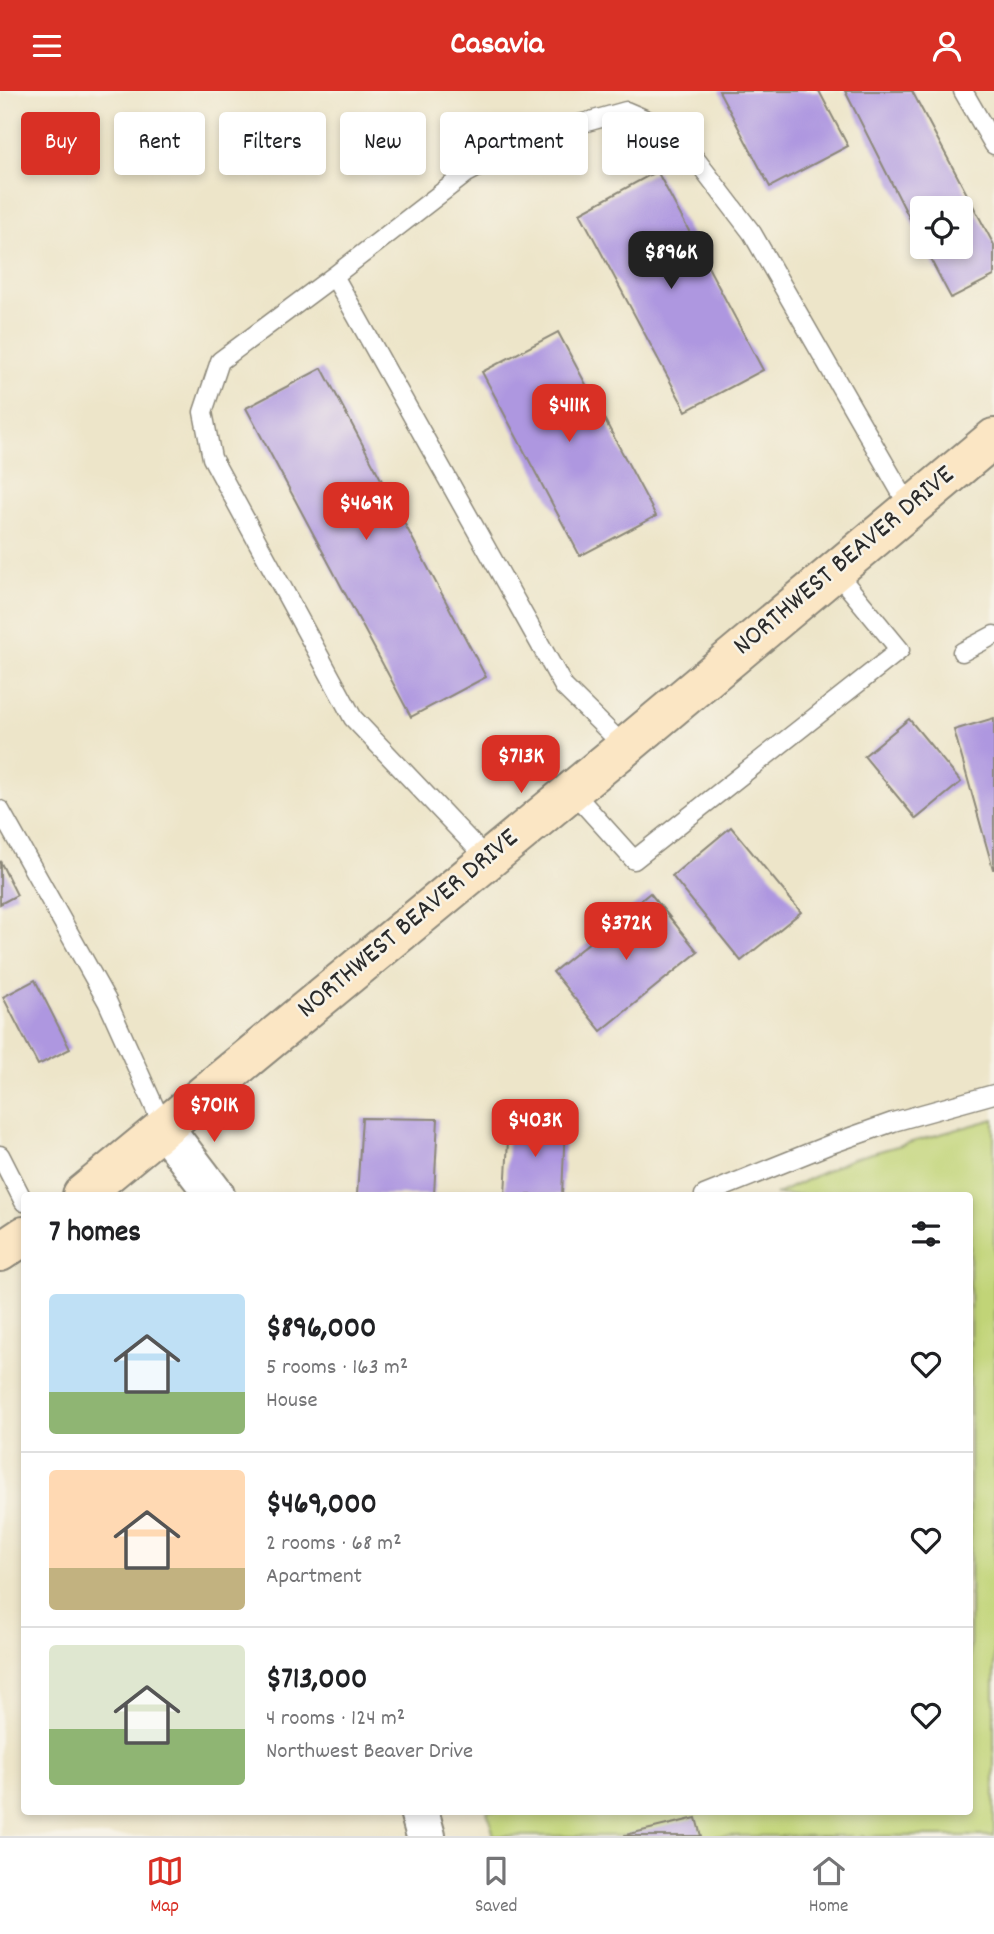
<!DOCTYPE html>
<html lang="en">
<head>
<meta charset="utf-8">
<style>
  body { margin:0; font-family:Dekko,sans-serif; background:#f2f2f2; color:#202124; height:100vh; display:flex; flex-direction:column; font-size:26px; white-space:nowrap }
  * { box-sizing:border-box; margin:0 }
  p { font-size:23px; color:#757577 }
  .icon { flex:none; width:38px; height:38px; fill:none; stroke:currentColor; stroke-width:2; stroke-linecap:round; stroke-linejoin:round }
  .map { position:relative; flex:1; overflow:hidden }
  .sheet { position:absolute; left:21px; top:1101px; width:952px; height:623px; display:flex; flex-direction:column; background:#fff; border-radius:7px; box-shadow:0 4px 10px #0003 }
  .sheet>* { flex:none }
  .guide { position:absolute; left:21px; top:21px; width:952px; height:63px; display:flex; gap:14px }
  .controls { position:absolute; left:910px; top:105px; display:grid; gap:14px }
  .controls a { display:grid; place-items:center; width:63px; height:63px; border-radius:7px; background:#fff; box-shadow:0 4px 10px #0003; font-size:35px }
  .price { position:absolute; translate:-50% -60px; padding:0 16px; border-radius:14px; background:#d93025; color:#fff; font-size:23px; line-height:46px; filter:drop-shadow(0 2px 4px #0008) }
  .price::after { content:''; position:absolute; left:50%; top:42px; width:21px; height:16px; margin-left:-10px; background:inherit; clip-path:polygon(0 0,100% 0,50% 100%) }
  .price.current { background:#222; color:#fff }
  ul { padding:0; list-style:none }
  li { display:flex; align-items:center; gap:21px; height:175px; padding:0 28px }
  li+li { border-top:2px solid #e0e0e0 }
  li span { display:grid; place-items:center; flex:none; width:196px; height:140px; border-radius:7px; color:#555 }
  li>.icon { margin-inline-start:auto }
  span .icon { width:84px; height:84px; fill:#fffc; stroke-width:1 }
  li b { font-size:30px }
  h2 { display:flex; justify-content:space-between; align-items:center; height:84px; padding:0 28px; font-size:30px }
  .chip { padding:0 24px; border-radius:7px; background:#fff; box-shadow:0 4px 10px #0003; font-size:24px; line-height:63px }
  .chip.current { background:#d93025; color:#fff }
  header { display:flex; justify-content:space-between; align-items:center; height:91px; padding:0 28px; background:#d93025; color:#fff; font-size:32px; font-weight:700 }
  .tabs { display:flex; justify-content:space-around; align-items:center; height:98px; border-top:2px solid #e0e0e0; background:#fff; font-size:19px; color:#757577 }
  .tabs a { display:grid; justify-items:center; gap:4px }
  .tabs .current { color:#d93025 }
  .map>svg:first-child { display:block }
  .green { fill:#c1d477; stroke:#768051; stroke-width:2 }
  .building { fill:#ae97e0 }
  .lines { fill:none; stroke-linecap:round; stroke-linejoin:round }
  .service-casing { stroke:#8c887a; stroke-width:21 }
  .tertiary-casing { stroke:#8c887a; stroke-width:42 }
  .secondary-casing { stroke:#8c887a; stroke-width:42 }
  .service { stroke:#fff; stroke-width:18 }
  .tertiary { stroke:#fff; stroke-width:38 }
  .secondary { stroke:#fbe6c4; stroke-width:38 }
  .labels { text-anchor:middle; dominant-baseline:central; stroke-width:5; stroke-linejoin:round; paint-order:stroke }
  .street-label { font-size:28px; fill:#2b2b2b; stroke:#f7f3e8 }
</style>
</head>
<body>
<header><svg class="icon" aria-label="menu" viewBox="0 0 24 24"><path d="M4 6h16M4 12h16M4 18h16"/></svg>Casavia<svg class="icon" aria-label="person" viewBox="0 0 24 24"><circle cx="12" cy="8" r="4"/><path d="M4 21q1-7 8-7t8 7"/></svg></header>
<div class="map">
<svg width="994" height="1745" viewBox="0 0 994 1745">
  <rect width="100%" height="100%" fill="#f7f3e8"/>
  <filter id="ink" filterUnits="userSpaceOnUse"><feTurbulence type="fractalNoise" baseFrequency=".0143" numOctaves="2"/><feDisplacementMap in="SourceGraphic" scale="14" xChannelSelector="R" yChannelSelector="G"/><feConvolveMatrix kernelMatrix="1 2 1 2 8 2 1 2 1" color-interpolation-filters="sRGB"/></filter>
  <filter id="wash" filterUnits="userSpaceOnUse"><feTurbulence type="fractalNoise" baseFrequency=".00686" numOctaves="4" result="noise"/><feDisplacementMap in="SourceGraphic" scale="28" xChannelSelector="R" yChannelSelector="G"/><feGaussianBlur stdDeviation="1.57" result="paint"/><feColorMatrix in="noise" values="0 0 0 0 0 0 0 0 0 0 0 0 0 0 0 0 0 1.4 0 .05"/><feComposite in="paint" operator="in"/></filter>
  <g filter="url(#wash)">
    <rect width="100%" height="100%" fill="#ede5c9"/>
    <path class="green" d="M994 1028V1745H494L487 1720H970V1104H775L851 1068Z"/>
    <g id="blocks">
      <path class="building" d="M719 0H819L848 55 770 96Z
        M845 0H912L994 154V185L951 207 924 156H961V117H922V152Z
        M657 80 763 279 686 320 580 122Z
        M558 241 656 425 580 465 482 281Z
        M322 277 486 586 411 626 246 317Z
        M994 627V778H993L954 639Z
        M909 628 961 691 916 728 864 665Z
        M731 736 801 821 741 870 672 785Z
        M0 770 17 804 0 813Z
        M650 802 698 861 601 940 553 881Z
        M35 889 70 958 38 974 3 906Z
        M362 1027 438 1028 434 1104H357Z
        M509 1031 565 1034 562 1104H505Z
        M696 1727 701 1745H625V1744Z"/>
    </g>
  </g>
  <g filter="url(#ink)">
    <use href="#blocks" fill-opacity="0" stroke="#8c887a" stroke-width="2"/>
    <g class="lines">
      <g class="service-casing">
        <path id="service" d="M963 0 994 54
          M334 185 467 82 540 44 626 20 675 41 752 142 910 417
          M962 561 994 544
          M572 700 634 769 900 559 835 480
          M0 719 107 910 164 1037
          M488 769 353 627 212 367 203 321 220 270 334 185 564 596 625 656
          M0 1064 24 1111
          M704 1104 831 1053 893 1031 994 1003"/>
      </g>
      <g class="tertiary-casing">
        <path id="tertiary" d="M164 1037 215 1104
          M419 1720 426 1745"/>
      </g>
      <g class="secondary-casing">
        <path id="secondary" d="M82 1104 625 656 994 347
          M0 1161 24 1145"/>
      </g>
      <use href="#service" class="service"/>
      <use href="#tertiary" class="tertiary"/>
      <use href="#secondary" class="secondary"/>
    </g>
  </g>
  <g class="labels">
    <g class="street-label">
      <text transform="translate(845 471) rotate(-40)">NORTHWEST BEAVER DRIVE</text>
      <text transform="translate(409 834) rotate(-40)">NORTHWEST BEAVER DRIVE</text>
    </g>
  </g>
</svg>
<div class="controls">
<a><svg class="icon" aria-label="locate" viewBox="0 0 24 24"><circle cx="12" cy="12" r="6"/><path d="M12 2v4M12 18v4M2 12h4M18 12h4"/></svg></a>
</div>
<b class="price current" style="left:671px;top:200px">$896K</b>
<b class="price" style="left:569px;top:353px">$411K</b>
<b class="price" style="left:366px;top:451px">$469K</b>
<b class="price" style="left:521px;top:704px">$713K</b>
<b class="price" style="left:626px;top:871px">$372K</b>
<b class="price" style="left:214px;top:1053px">$701K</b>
<b class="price" style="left:535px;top:1068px">$403K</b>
<div class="guide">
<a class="chip current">Buy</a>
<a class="chip">Rent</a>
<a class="chip">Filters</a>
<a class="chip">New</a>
<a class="chip">Apartment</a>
<a class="chip">House</a>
</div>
<section class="sheet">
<h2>7 homes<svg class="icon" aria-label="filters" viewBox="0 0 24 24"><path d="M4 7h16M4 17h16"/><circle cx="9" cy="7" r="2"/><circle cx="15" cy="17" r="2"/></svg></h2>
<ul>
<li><span style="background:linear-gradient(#bfe0f5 70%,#8fb573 0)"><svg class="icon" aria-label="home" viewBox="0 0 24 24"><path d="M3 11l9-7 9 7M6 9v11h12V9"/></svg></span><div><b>$896,000</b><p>5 rooms · 163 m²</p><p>House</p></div><svg class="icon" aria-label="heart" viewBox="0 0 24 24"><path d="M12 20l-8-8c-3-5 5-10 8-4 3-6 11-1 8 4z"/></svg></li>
<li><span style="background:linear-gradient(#ffd9b3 70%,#c2b280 0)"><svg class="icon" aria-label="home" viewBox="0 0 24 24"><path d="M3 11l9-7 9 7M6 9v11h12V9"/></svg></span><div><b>$469,000</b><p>2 rooms · 68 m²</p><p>Apartment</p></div><svg class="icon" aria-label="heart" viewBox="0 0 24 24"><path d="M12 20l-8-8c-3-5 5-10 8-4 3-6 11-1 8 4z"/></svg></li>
<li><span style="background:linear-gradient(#dfe7d0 60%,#8fb573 0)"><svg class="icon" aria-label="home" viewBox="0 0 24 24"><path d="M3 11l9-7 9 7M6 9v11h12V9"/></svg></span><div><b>$713,000</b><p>4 rooms · 124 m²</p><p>Northwest Beaver Drive</p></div><svg class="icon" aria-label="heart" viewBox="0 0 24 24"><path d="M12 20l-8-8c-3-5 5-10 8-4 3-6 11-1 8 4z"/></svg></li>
</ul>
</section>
</div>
<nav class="tabs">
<a class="current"><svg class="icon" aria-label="map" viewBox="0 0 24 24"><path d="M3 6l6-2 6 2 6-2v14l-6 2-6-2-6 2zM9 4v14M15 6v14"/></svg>Map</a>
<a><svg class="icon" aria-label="saved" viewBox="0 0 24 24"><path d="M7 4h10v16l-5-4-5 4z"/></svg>Saved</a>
<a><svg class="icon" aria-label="home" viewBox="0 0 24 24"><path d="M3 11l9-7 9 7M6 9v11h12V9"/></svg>Home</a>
</nav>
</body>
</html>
